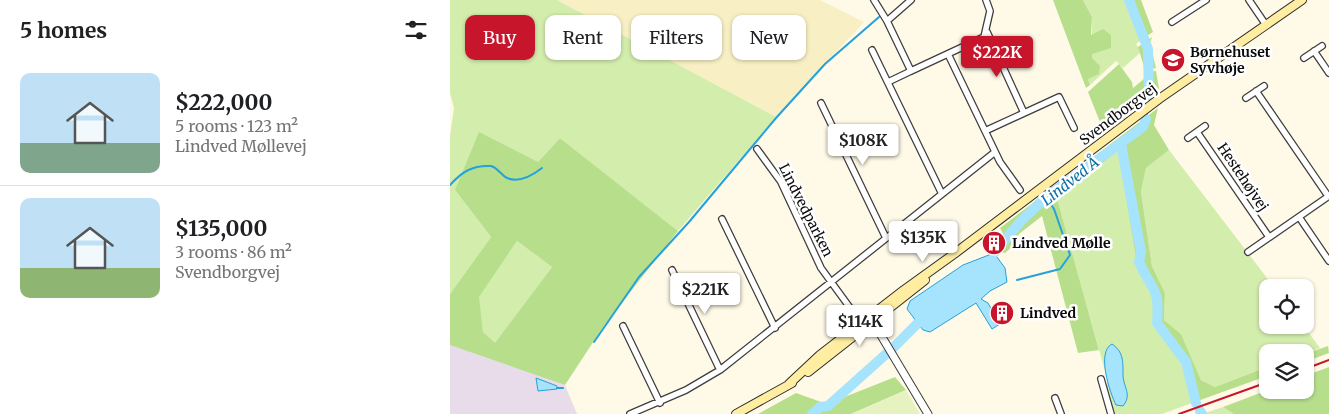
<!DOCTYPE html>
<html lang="en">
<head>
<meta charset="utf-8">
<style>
  body { margin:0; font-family:Merriweather,serif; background:#f2f2f2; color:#202124; height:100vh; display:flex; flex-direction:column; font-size:19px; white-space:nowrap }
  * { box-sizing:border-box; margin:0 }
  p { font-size:16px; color:#757577 }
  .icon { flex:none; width:28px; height:28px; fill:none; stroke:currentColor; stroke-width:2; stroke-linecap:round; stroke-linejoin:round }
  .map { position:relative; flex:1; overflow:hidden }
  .sheet { display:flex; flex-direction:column; background:#fff; width:450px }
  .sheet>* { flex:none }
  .guide { position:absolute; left:15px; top:15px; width:475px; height:45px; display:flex; gap:10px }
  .controls { position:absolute; left:809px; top:279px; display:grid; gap:10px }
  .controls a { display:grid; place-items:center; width:55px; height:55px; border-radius:10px; background:#fff; box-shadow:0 1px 4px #0004; font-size:25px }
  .price { position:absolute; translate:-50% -42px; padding:0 11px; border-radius:5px; background:#fff; color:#222; font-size:16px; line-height:32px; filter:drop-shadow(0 1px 2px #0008) }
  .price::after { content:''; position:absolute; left:50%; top:30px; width:15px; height:11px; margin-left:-8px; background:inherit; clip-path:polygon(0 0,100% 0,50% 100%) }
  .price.current { background:#c7152b; color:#fff }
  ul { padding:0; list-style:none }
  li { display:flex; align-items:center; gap:15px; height:125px; padding:0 20px }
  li+li { border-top:1px solid #e0e0e0 }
  li span { display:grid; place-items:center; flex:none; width:140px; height:100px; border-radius:10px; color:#555 }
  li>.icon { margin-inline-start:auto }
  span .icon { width:60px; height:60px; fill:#fffc; stroke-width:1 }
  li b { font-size:21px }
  h2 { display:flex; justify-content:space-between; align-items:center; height:60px; padding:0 20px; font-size:21px }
  .pill { padding:0 18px; border-radius:10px; background:#fff; box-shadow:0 1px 4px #0004; font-size:18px; line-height:45px }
  .pill.current { background:#c7152b; color:#fff }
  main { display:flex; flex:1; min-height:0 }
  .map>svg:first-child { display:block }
  .industrial { fill:#e8dceb }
  .farmland { fill:#f8f0c4 }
  .green { fill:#d3edad }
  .forest { fill:#b7df8b; fill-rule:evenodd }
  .pitch { fill:#e6f3c0 }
  .water { fill:#a6e3fd; stroke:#25a1db }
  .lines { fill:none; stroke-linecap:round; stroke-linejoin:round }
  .stream { stroke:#25a1db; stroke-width:2 }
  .river { stroke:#a6e3fd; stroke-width:10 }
  .minor-casing { stroke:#3d3d3d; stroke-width:8 }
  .tertiary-casing { stroke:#3d3d3d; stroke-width:9 }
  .secondary-casing { stroke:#2c2c2c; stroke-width:10 }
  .minor { stroke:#fff; stroke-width:5.5 }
  .tertiary { stroke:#fff; stroke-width:7 }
  .secondary { stroke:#ffeea2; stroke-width:8 }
  .rail { stroke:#c7152b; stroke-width:2 }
  .labels { text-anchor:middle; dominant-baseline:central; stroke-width:5; stroke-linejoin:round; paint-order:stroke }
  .poi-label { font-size:14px; font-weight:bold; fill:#0a0a0a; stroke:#fff; text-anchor:start }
  .street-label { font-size:14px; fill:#0a0a0a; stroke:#fff }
  .water-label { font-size:15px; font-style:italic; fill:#086ea7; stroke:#fff }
</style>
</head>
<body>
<main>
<section class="sheet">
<h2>5 homes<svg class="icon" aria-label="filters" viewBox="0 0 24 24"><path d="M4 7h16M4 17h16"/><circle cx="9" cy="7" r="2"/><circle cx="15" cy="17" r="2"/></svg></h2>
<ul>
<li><span style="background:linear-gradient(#bfe0f5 70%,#7fa58c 0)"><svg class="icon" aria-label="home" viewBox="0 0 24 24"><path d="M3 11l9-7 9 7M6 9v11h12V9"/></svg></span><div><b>$222,000</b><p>5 rooms · 123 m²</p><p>Lindved Møllevej</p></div></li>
<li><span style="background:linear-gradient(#bfe0f5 70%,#8fb573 0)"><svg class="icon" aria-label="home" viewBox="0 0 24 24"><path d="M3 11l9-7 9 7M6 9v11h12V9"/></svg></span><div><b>$135,000</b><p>3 rooms · 86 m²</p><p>Svendborgvej</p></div></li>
</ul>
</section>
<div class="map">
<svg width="879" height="414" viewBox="0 0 879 414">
  <rect width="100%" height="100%" fill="#fff9e7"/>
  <path class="industrial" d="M0 340 115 385 127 414H0Z"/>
  <path class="farmland" d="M107 0H370L414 22 326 117Z"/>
  <path class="green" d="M0 0H107L326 117 228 231 110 138 88 162 5 190 41 237 0 294V136L4 108 0 93Z
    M633 0H675L692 39 686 44 691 52 673 68 666 61 640 85 638 79 642 58V17Z
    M719 150 824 287 818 288V325H853L870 348 855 354 818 352 817 367 765 387 751 380 731 334 714 320 715 293 702 266 691 192 696 168Z
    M668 151 687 264 707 300 705 323 735 363 742 403 712 414H665L657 390V378L607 198Z
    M67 241 102 267 45 344 33 332 28 297Z
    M773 407 784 414H752Z"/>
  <path class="forest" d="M603 0H633L642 17 641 35 653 29 661 35V48L642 54V58L650 66 649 74 638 79 640 85 636 88Z
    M675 0H691L703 32 692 39Z
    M702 37 700 43 706 68 695 70 688 47Z
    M669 64 682 82 683 88 695 78V72L706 71 709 89 654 132 638 92Z
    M708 108 704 125 719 150 696 168 691 192 702 266 715 293 714 320 731 334 751 380 765 387 817 367V376L742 403 735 363 705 323 707 300 687 264 668 151 607 198 649 350 628 353 592 216 569 234 563 246 555 253 550 252 548 249 557 241 550 228Z
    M29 132 88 162 110 138 228 231 153 327 115 385 0 345V294L41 237 5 190ZM67 241 102 267 45 343 33 332 29 297Z
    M878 346 879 353 855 362V354Z
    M879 367V414H784L773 407 818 390H855V376Z
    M445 377 456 390 401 414H308L346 393 377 404Z"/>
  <path class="pitch" d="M456 390 470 414H401Z"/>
  <path class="water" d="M544 253 555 268 557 282 540 291 531 299 538 303 550 324 542 329 526 303 480 332 473 330 457 309 460 301 513 265Z
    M662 344C674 352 673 363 673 376 674 388 682 395 673 406L666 405C660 393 646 352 662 344Z
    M86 378 107 386V389L88 391Z"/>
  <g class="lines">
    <path class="stream" d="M696 119 697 114
      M0 185C12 172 22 165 41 166 48 168 51 175 57 178 69 183 83 175 92 168
      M567 280 610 269 620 255 604 209 596 197
      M144 342 189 277 239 222 326 118 375 64 429 17
      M107 388H113"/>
    <path class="river" d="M679 0 698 49 699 99
      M671 144 691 252 689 262C702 292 710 286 707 323L736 362 746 403
      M544 253 570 222 596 197 693 127 696 119
      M750 411 752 414
      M362 414 370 407 378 406 444 347 467 324"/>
    <g class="minor-casing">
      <path id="minor" d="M424 0 437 21 461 71 438 82
        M799 0 816 25
        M437 21 461 0
        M722 22 756 0
        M537 32 574 113
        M422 50 492 194
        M864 51 879 73
        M498 54 550 162 570 190
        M854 58 872 46
        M461 71 534 37 540 11 536 0
        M806 91 878 196
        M796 98 814 86
        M371 103 436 238
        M535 131 609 97 624 128
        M747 132 819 237
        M738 138 755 126
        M307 149 331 182 371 268 406 316 413 322
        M849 217 879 261
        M272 219 325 328
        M798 252 879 196
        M222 270 270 370
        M173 326 210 403
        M651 379 661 414
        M605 398 611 414
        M180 414 236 390 270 370 545 152"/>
    </g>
    <g class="tertiary-casing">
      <path id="tertiary" d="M416 323 429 332 478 414"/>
    </g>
    <g class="secondary-casing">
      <path id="secondary" d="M358 372 475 280
        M339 384 370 355 454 290 504 254 709 99 852 0
        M286 414 342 383"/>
    </g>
    <use href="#minor" class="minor"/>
    <use href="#tertiary" class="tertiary"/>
    <use href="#secondary" class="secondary"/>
    <path class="rail" d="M855 369 879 360
      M729 414 818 382"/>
  </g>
  <defs>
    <g id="school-disc" transform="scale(1.25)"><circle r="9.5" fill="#c7152b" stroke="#fff"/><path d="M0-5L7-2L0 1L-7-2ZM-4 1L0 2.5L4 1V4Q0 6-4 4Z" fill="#fff"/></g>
    <g id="building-disc" transform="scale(1.25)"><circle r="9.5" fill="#c7152b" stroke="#fff"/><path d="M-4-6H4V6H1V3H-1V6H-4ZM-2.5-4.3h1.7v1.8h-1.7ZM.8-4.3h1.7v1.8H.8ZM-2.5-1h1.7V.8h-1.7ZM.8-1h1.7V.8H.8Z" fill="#fff"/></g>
  </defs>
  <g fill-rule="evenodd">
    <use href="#school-disc" x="723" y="60"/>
    <use href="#building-disc" x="544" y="243"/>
    <use href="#building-disc" x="552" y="313"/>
  </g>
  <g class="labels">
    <g class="poi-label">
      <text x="740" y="52">Børnehuset<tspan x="740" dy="16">Syvhøje</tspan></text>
      <text x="562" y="243">Lindved Mølle</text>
      <text x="570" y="313">Lindved</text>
    </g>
    <g class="street-label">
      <text transform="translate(668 114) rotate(-37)">Svendborgvej</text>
      <text transform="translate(793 177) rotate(56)">Hestehøjvej</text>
      <text transform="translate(356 210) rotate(63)">Lindvedparken</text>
    </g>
    <g class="water-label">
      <text transform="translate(620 181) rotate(-38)">Lindved Å</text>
    </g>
  </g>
</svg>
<div class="controls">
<a><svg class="icon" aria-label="locate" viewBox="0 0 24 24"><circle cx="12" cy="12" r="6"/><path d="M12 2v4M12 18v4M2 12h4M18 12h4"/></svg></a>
<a><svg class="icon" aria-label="layers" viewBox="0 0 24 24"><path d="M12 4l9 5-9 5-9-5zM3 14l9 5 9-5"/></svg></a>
</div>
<b class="price current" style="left:547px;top:78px">$222K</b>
<b class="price" style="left:413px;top:166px">$108K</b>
<b class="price" style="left:473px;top:263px">$135K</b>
<b class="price" style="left:255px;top:315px">$221K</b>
<b class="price" style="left:410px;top:347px">$114K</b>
<div class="guide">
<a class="pill current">Buy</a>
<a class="pill">Rent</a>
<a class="pill">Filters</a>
<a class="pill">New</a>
</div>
</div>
</main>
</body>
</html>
